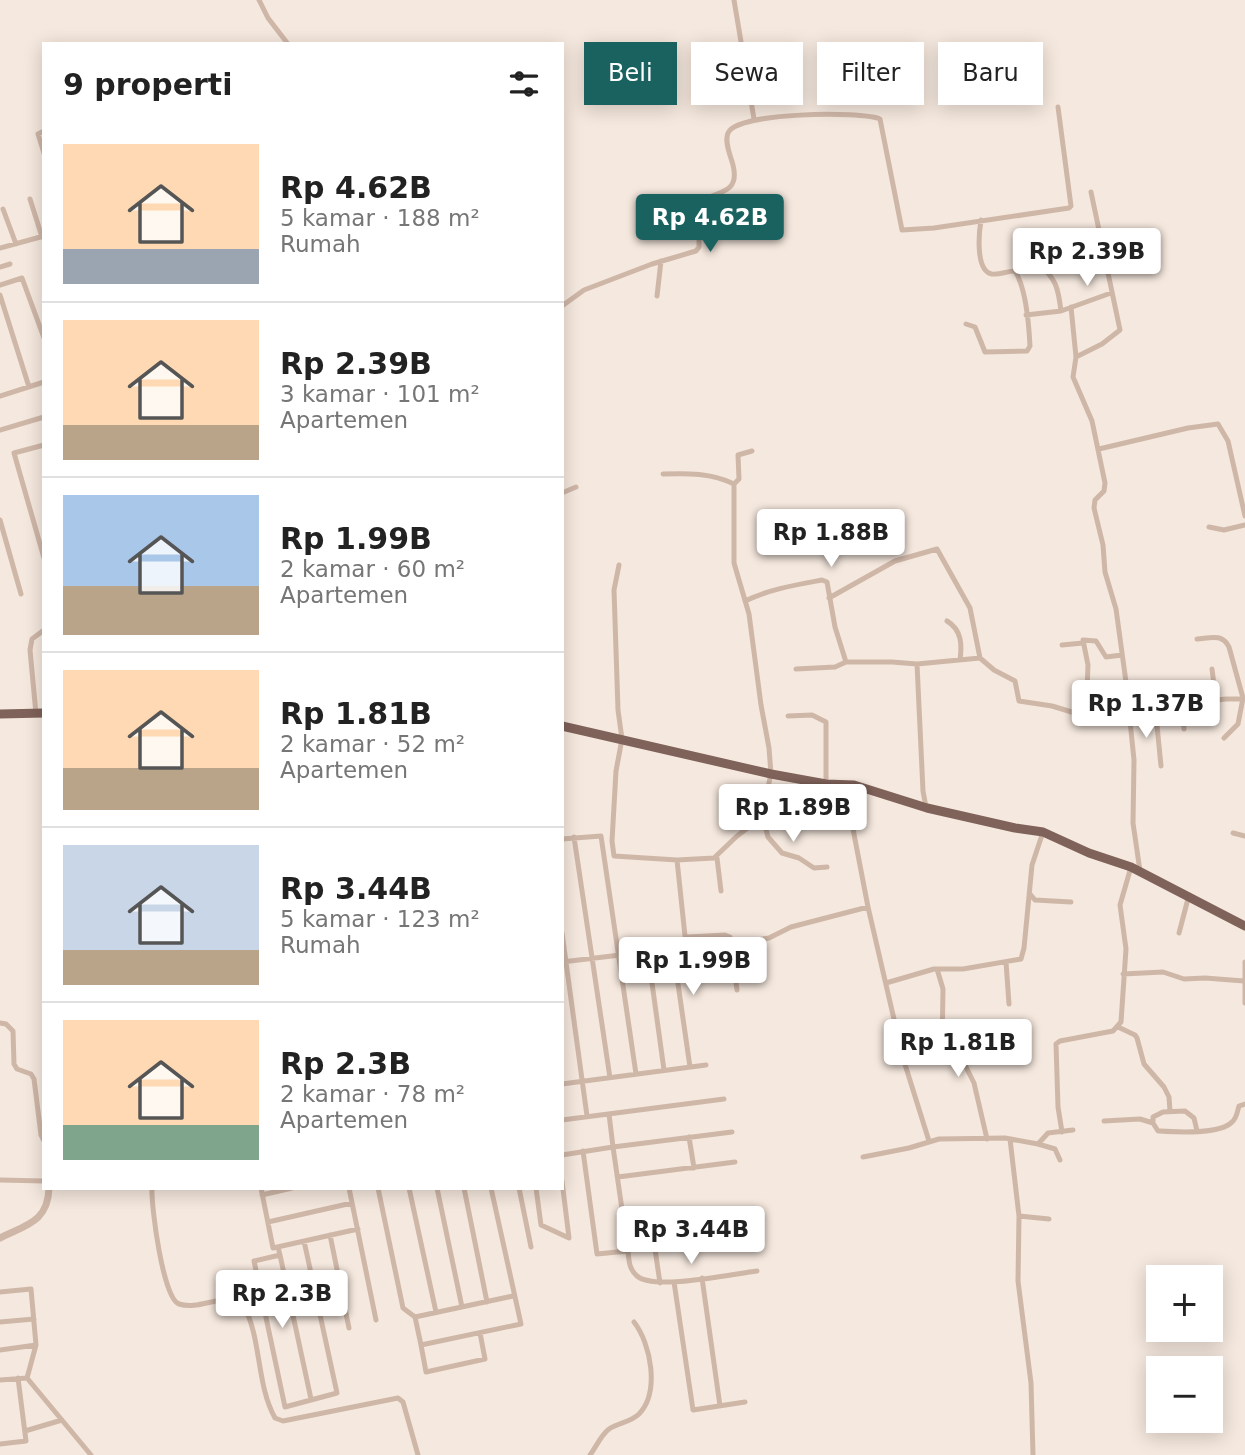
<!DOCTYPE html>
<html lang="id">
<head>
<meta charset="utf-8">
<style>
  body { margin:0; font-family:"DejaVu Sans",sans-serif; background:#f2f2f2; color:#222; height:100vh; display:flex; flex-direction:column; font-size:26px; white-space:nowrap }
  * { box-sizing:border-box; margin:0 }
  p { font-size:23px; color:#767676 }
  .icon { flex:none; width:38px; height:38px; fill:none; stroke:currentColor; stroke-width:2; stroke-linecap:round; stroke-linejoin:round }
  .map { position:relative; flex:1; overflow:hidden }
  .drawer { position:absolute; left:42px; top:42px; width:522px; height:1148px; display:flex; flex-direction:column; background:#fff; border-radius:0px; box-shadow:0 4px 18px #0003 }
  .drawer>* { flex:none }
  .top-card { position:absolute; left:584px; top:42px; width:555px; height:63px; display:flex; gap:14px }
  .tools { position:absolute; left:1146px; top:1265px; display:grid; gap:14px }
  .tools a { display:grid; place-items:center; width:77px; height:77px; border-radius:0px; background:#fff; box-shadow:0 4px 18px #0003; font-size:35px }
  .price { position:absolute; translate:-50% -60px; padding:0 16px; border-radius:7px; background:#fff; color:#222; font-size:23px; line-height:46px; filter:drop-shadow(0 2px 4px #0008) }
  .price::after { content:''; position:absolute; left:50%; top:42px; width:21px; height:16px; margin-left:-10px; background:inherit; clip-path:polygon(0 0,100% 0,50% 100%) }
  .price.current { background:#1a6260; color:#fff }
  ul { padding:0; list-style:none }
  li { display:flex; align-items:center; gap:21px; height:175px; padding:0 21px }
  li+li { border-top:2px solid #e0e0e0 }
  li span { display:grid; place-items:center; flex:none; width:196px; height:140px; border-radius:0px; color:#555 }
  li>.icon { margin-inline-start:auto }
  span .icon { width:84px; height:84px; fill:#fffc; stroke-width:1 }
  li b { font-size:30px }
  h2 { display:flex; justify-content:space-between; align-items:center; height:84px; padding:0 21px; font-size:30px }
  .chip { padding:0 24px; border-radius:0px; background:#fff; box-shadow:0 4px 18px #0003; font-size:24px; line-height:63px }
  .chip.current { background:#1a6260; color:#fff }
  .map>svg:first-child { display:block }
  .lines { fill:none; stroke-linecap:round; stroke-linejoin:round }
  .minor { stroke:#cfb7a8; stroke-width:5 }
  .tertiary { stroke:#cfb7a8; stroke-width:7 }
  .primary { stroke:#7f6259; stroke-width:9 }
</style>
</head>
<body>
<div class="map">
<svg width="1245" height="1455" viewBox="0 0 1245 1455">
  <rect width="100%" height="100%" fill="#f5e8de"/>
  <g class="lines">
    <path class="minor" d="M259 0 268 18 288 44
      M734 0 754 119
      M44 131 38 134 44 153
      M30 199 42 237
      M3 209 16 244
      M0 248 44 236
      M1038 262C1056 280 1058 286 1061 311
      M0 267 10 264
      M0 285 22 278 44 338
      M0 295 29 387
      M657 296 661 261
      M562 306 584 290 652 264 696 251 699 247V204C712 190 741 197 733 165 731 157 724 142 728 133 737 112 860 111 880 119L902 230 934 228 1069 208 1071 206 1058 107
      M1071 307 1076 357 1073 377 1092 421 1105 483 1104 491 1095 500 1094 508 1103 545 1105 572 1116 609 1126 682 1134 760 1133 823 1140 871
      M1026 315 1061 311 1111 293
      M966 324 975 327 985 352 1027 351 1030 346C1029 326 1026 288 1015 271 1008 271 999 275 992 274 975 271 979 232 981 220
      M1076 357 1102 344 1120 330 1091 192
      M0 396 44 382
      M0 430 44 417
      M44 445 14 453 44 558
      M1099 449 1188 428 1218 424 1228 441 1245 516
      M663 474C687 473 712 473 734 484V563L749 614 761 705 769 748 771 774 762 813 764 822 768 837 782 853 799 858 814 868 827 867
      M734 484 739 479 738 455 752 451
      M562 493 576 487
      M0 520 21 594
      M1209 527 1224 530 1245 525
      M619 565 614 590 618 710 622 739 616 771 612 841 614 856 677 860 714 858 737 836 763 816
      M829 598 895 561 937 549 970 608 980 658
      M745 601C770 589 795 585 822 580L827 582 835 627 846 662
      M947 621C962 630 962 645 960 660
      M1197 639C1210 638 1222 633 1229 647L1243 698 1238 724 1224 738
      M1062 645 1083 643
      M1122 655 1106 657 1096 641 1083 640 1088 665 1087 691 1091 712 1128 710
      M917 664 923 791 926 807
      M796 669 835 667 846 662H892L917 664 980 658 994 670 1015 681 1019 701 1052 706 1075 713 1091 712
      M1212 669 1216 700
      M36 714 30 650 32 639 44 630
      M788 716 812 715 826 722V784
      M1129 716 1156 715 1161 766
      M1184 729 1182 704 1226 699H1245
      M854 785 853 829 868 907 903 1058 929 1141
      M1233 833 1245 836
      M574 837 610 1078
      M562 839 601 836 636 1074
      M717 858 721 891
      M677 860 685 936 688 937 725 935 730 937 737 990
      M1030 894 1035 900 1071 902
      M562 933 587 1116
      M1179 933 1189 895
      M731 944 769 938 791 927 868 907
      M648 954 664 1070
      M562 962 645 952 664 969 677 977 690 1067
      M1006 962 1009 1004
      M1245 962V1003
      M937 969 943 989 942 1048
      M1123 974 1163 972 1184 979 1205 978 1244 981
      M886 983 934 969H963L1021 959 1024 948 1032 865 1043 832
      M0 1023 6 1024 13 1031 14 1064 17 1069 31 1074 34 1079 41 1135 44 1141
      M1118 1027 1135 1035 1137 1038 1144 1064 1164 1087 1169 1097 1170 1111
      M902 1051 951 1047 957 1049 974 1083 987 1139
      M562 1084 706 1065
      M609 1114 613 1147 732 1132
      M562 1120 724 1099
      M1104 1121 1140 1119 1153 1123 1158 1131C1175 1132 1220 1135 1232 1122 1237 1118 1237 1112 1239 1106L1245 1104
      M1153 1123V1117L1163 1112 1185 1111 1194 1118 1197 1131
      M1062 1132 1058 1107 1056 1044 1060 1041 1113 1031 1121 1022 1126 949 1120 905 1131 867
      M689 1137 694 1168
      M1010 1139 1019 1216 1018 1281 1031 1383 1033 1455
      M1038 1144 1055 1149 1060 1160
      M562 1155 613 1147 628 1251 597 1254 583 1151
      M863 1157 909 1148 939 1139 1005 1138 1038 1144 1048 1133 1073 1130
      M618 1177 735 1162
      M0 1180 44 1181
      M152 1188C151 1206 163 1299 179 1304 200 1311 225 1291 243 1304 262 1339 256 1384 275 1418L283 1421 398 1398 403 1402 418 1455
      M261 1188 273 1248 358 1229
      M349 1188 376 1320
      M378 1188 403 1308 415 1317
      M409 1188 436 1312
      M437 1188 462 1307
      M464 1188 487 1302
      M491 1188 521 1324 421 1345 415 1317 513 1296
      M519 1188 531 1247
      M536 1188 541 1225 569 1238 562 1181
      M262 1195 292 1188
      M1019 1216 1049 1219
      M268 1222 352 1203
      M652 1229 660 1283
      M330 1235 349 1328
      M278 1247 280 1255 254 1261 285 1407 337 1393 304 1241
      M628 1251C629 1261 629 1269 637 1276 654 1291 732 1274 757 1271
      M280 1255 311 1399
      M702 1278 720 1406
      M674 1282 693 1410 745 1402
      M0 1292 31 1289 36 1345 27 1378
      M0 1322 34 1319
      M421 1345 426 1372 485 1359 480 1333
      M0 1350 36 1345
      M0 1380 27 1378 91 1455
      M25 1431 62 1420
      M0 1444 26 1441 18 1378
      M590 1455C596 1447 601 1435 609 1429 618 1423 631 1422 639 1414 660 1392 651 1344 634 1322"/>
    <path class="tertiary" d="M0 1238C26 1225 48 1222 49 1188"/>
    <path class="primary" d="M0 714 44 713
      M562 726 771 774 826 784 854 785 927 808 1015 828 1043 832 1089 853 1131 867 1245 926"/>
  </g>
</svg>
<div class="tools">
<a>+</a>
<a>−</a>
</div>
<b class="price current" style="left:710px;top:254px">Rp 4.62B</b>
<b class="price" style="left:1087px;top:288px">Rp 2.39B</b>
<b class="price" style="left:831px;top:569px">Rp 1.88B</b>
<b class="price" style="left:1146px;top:740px">Rp 1.37B</b>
<b class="price" style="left:793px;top:844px">Rp 1.89B</b>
<b class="price" style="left:693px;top:997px">Rp 1.99B</b>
<b class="price" style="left:958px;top:1079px">Rp 1.81B</b>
<b class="price" style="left:691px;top:1266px">Rp 3.44B</b>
<b class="price" style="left:282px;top:1330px">Rp 2.3B</b>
<div class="top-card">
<a class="chip current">Beli</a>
<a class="chip">Sewa</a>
<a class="chip">Filter</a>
<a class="chip">Baru</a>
</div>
<section class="drawer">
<h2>9 properti<svg class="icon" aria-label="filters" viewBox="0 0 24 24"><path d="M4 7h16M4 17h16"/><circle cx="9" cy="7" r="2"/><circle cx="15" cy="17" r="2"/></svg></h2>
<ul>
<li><span style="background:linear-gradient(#ffd9b3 75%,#9aa5b1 0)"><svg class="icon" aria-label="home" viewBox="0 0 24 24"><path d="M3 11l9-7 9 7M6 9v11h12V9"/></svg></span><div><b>Rp 4.62B</b><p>5 kamar · 188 m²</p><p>Rumah</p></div></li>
<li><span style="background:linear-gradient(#ffd9b3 75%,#b9a48a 0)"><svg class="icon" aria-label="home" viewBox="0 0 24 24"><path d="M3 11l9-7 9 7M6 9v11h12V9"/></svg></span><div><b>Rp 2.39B</b><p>3 kamar · 101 m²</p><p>Apartemen</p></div></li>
<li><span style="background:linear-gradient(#a9c7e8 65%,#b9a48a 0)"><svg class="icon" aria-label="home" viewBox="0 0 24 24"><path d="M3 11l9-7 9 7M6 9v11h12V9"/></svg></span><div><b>Rp 1.99B</b><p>2 kamar · 60 m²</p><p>Apartemen</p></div></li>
<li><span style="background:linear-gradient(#ffd9b3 70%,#b9a48a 0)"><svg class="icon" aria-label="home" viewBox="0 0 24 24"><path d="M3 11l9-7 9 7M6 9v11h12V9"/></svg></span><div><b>Rp 1.81B</b><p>2 kamar · 52 m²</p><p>Apartemen</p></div></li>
<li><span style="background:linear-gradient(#c9d6e8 75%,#b9a48a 0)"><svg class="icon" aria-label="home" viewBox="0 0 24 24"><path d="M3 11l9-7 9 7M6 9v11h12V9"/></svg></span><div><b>Rp 3.44B</b><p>5 kamar · 123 m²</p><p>Rumah</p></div></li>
<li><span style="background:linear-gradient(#ffd9b3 75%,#7fa58c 0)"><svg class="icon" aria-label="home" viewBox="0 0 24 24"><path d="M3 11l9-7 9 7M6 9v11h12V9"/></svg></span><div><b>Rp 2.3B</b><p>2 kamar · 78 m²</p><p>Apartemen</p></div></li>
</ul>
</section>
</div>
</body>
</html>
